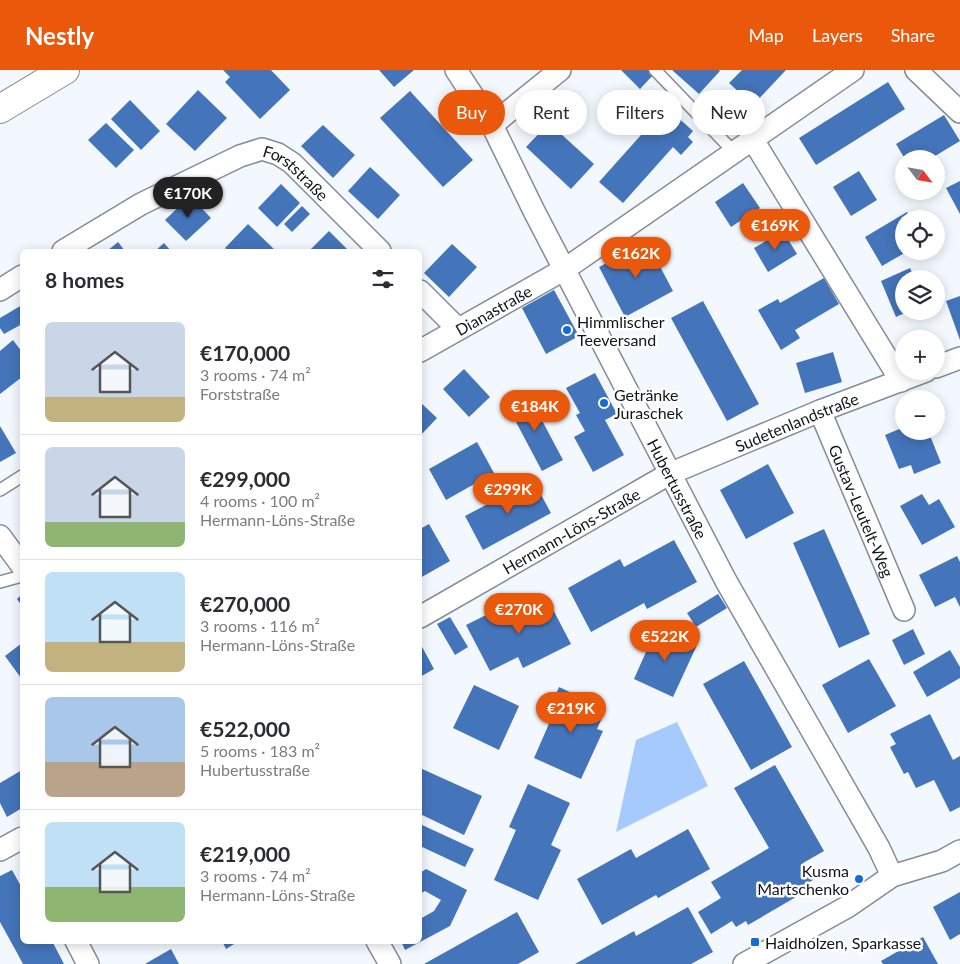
<!DOCTYPE html>
<html lang="en">
<head>
<meta charset="utf-8">
<style>
  body { margin:0; font-family:Lato,sans-serif; background:#f2f2f3; color:#2b2b33; height:100vh; display:flex; flex-direction:column; font-size:19px; white-space:nowrap }
  * { box-sizing:border-box; margin:0 }
  p { font-size:16px; color:#7c7c81 }
  .icon { flex:none; width:28px; height:28px; fill:none; stroke:currentColor; stroke-width:2; stroke-linecap:round; stroke-linejoin:round }
  .map { position:relative; flex:1; overflow:hidden }
  .panel { position:absolute; left:20px; top:179px; width:402px; height:695px; display:flex; flex-direction:column; background:#fff; border-radius:8px; box-shadow:0 2px 12px #0003 }
  .panel>* { flex:none }
  .top-card { position:absolute; left:438px; top:20px; width:448px; height:45px; display:flex; gap:10px }
  .needle { width:32px; rotate:121deg }
  .tools { position:absolute; left:895px; top:80px; display:grid; gap:10px }
  .tools a { display:grid; place-items:center; width:50px; height:50px; border-radius:50%; background:#fff; box-shadow:0 2px 12px #0003; font-size:25px }
  .price { position:absolute; translate:-50% -42px; padding:0 11px; border-radius:18px; background:#ea580c; color:#fff; font-size:16px; line-height:32px; filter:drop-shadow(0 1px 2px #0008) }
  .price::after { content:''; position:absolute; left:50%; top:30px; width:15px; height:11px; margin-left:-8px; background:inherit; clip-path:polygon(0 0,100% 0,50% 100%) }
  .price.current { background:#222; color:#fff }
  ul { padding:0; list-style:none }
  li { display:flex; align-items:center; gap:15px; height:125px; padding:0 25px }
  li+li { border-top:1px solid #e1e1e2 }
  li span { display:grid; place-items:center; flex:none; width:140px; height:100px; border-radius:8px; color:#555 }
  li>.icon { margin-inline-start:auto }
  span .icon { width:60px; height:60px; fill:#fffc; stroke-width:1 }
  li b { font-size:21px }
  h2 { display:flex; justify-content:space-between; align-items:center; height:60px; padding:0 25px; font-size:21px }
  .pill { padding:0 18px; border-radius:22px; background:#fff; box-shadow:0 2px 12px #0003; font-size:18px; line-height:45px }
  .pill.current { background:#ea580c; color:#fff }
  header { display:flex; align-items:center; gap:30px; box-sizing:border-box; height:70px; padding:0 25px; background:#ea580c; color:#fff }
  header strong { font-size:24px }
  nav { display:flex; gap:28px; margin-inline-start:auto; font-size:18px }
  .map>svg:first-child { display:block }
  .green { fill:#a7cafc }
  .building { fill:#4474b9 }
  .lines { fill:none; stroke-linecap:round; stroke-linejoin:round }
  .service-casing { stroke:#858c97; stroke-width:14 }
  .minor-casing { stroke:#858c97; stroke-width:24 }
  .secondary-casing { stroke:#858c97; stroke-width:30 }
  .service { stroke:#fff; stroke-width:11 }
  .minor { stroke:#fff; stroke-width:21 }
  .secondary { stroke:#fff; stroke-width:28 }
  .poi-dot { fill:#176ad4; stroke:#fff; stroke-width:2 }
  .labels { text-anchor:middle; dominant-baseline:central; stroke-width:5; stroke-linejoin:round; paint-order:stroke }
  .street-label { font-size:16px; fill:#111418; stroke:#fff }
  .poi-label { font-size:16px; fill:#111418; stroke:#fff; text-anchor:start }
</style>
</head>
<body>
<header>
<strong>Nestly</strong>
<nav><a>Map</a><a>Layers</a><a>Share</a></nav>
</header>
<div class="map">
<svg width="960" height="894" viewBox="0 0 960 894">
  <rect width="100%" height="100%" fill="#f3f8ff"/>
  <path class="green" d="M677 652 708 716 616 762 636 670Z"/>
  <path class="building" d="M223 0H271L290 20 260 49 225 12 230 7Z
    M379 0H414L394 17Z
    M621 0H649L654 4 640 19Z
    M672 0H719L720 1 699 24Z
    M742 0H786L753 35 729 13Z
    M888 12 905 39 816 95 799 68Z
    M198 20 227 48 195 81 166 54Z
    M410 21 473 90 443 117 380 48Z
    M130 30 160 61 141 80 111 49Z
    M666 37 693 61 688 67 693 72 681 85 673 77 623 133 599 112Z
    M944 45 960 71 930 89H905L896 74Z
    M106 53 134 80 116 98 88 70Z
    M549 53 594 94 571 119 526 77Z
    M323 55 355 85 333 108 301 76Z
    M370 97 400 125 378 149 348 121Z
    M859 101 877 130 851 146 833 117Z
    M960 111V144L946 118Z
    M743 113 760 138 731 157 715 132Z
    M281 114 300 133 277 157 258 138Z
    M190 126 211 148 186 171 165 150Z
    M302 136 310 144 292 162 284 154Z
    M907 142 911 149H904V181H908L882 196 865 167Z
    M248 154 276 181H228L225 178Z
    M329 161 349 181H309Z
    M783 161 797 184 768 202 754 178Z
    M118 172 125 181H107Z
    M647 172 673 221 625 247 599 197Z
    M164 173 171 181H155Z
    M452 174 477 197 449 227 424 203Z
    M910 198 915 209H904V241H909L896 247 881 211Z
    M824 208 839 234 795 260 800 268 781 280 758 240 778 229 780 233Z
    M554 220 579 266 546 284 522 238Z
    M960 226V270L946 231Z
    M703 231 759 334 727 351 671 248Z
    M22 235V254L4 264 0 258V248Z
    M13 270 22 282V307L0 324V281Z
    M833 282 842 312 805 323 796 293Z
    M464 299 490 327 469 347 443 319Z
    M595 303 617 344 605 350 624 385 593 402 574 367 585 361 576 345 580 343 566 318Z
    M528 324 563 390 542 401 507 335Z
    M420 332 437 348 420 366Z
    M0 356 16 383 0 392Z
    M904 357V361H912L915 369 929 363 941 393 914 404 911 395 899 399 885 365Z
    M477 372 494 403 446 430 429 399Z
    M768 394 794 443 746 469 720 420Z
    M533 410 551 443 483 480 465 446Z
    M922 424 929 435 939 429 955 457 922 475 900 436Z
    M429 454 450 491 420 508V459Z
    M824 459 870 564 839 578 793 473Z
    M674 470 697 512 647 539 644 533 591 562 568 518 620 489 624 497Z
    M957 486 960 492V537L955 527 935 537 919 505Z
    M22 524V536L17 529Z
    M718 524 727 538 696 557 687 543Z
    M546 526 571 574 523 598 518 587 490 601 466 555 494 541 499 550Z
    M450 547 468 577 455 585 437 554Z
    M657 557 697 575 673 627 634 609Z
    M913 559 925 584 904 595 892 570Z
    M22 573V606L21 608 5 586Z
    M420 573 434 599 420 607Z
    M950 580 960 597V608L927 627 913 602Z
    M869 589 896 636 848 663 822 615Z
    M744 591 792 677 751 700 703 614Z
    M474 615 519 636 499 680 453 658Z
    M559 617 606 639 597 659 603 661 581 709 534 688 555 640 550 638Z
    M930 644 953 690 960 686V737L950 742 934 710 916 718 908 702 904 704 890 677 896 674 890 664Z
    M775 695 824 781 803 793 813 810 793 822 796 827 748 855 746 851 736 857 732 851 711 864 698 842 721 828 711 812 769 778 734 718Z
    M420 698 482 726 464 765 420 744Z
    M22 700V738L7 747 0 733V713Z
    M528 714 570 733 551 775 561 780 538 830 494 810 516 760 509 757Z
    M420 754 474 779 465 797 420 776Z
    M688 759 710 799 658 828 656 825 602 855 577 809 631 779 636 788Z
    M426 799 467 820 450 856 405 880 401 871H420V849L434 841 441 830 425 821 420 824V803Z
    M12 800 22 818V871H52L64 894H23L16 881 0 852V806Z
    M960 822V864L950 870 933 837Z
    M688 837 713 882 691 894H575L634 861 636 866Z
    M517 842 539 882 518 894H424Z
    M923 867 938 894H883L881 891Z
    M222 871H239L226 879Z
    M171 879 179 894H145Z"/>
  <g class="lines">
    <g class="service-casing">
      <path id="service" d="M655 0 734 82
        M0 420 22 406
        M0 512 22 506"/>
    </g>
    <g class="minor-casing">
      <g id="minor">
        <path id="s1" d="M456 0 492 55 534 141 726 511 879 778 892 806"/>
        <path d="M916 0 960 42"/>
        <path d="M492 55 560 0"/>
        <path d="M753 70 901 311"/>
        <path id="s2" d="M63 181 141 134 240 86 262 79 278 84 292 93 380 181"/>
        <path d="M0 220 22 206"/>
        <path d="M420 221 458 259"/>
        <path id="s3" d="M420 281 565 199 853 0"/>
        <path d="M936 297 960 288"/>
        <path id="s4" d="M820 341 904 540"/>
        <path d="M0 466 22 496"/>
        <path id="s5" d="M420 547 669 404 820 341 926 301"/>
        <path d="M0 780 22 768"/>
        <path d="M76 871 88 894"/>
        <path d="M377 871 390 894"/>
        <path d="M744 894 847 837 892 806 942 791 960 781"/>
      </g>
    </g>
    <g class="secondary-casing">
      <path id="secondary" d="M0 39 65 0"/>
    </g>
    <use href="#service" class="service"/>
    <use href="#minor" class="minor"/>
    <use href="#secondary" class="secondary"/>
  </g>
  <g class="poi-dot">
    <circle cx="567" cy="260" r="5"/>
    <circle cx="604" cy="333" r="5"/>
    <circle cx="859" cy="809" r="5"/>
    <rect x="750" y="867" width="10" height="10" rx="2.5"/>
  </g>
  <g class="labels">
    <g class="street-label">
      <text stroke="none"><textPath href="#s2" startOffset="266">Forststraße</textPath></text>
      <text stroke="none"><textPath href="#s3" startOffset="84">Dianastraße</textPath></text>
      <text stroke="none"><textPath href="#s5" startOffset="425">Sudetenlandstraße</textPath></text>
      <text stroke="none"><textPath href="#s1" startOffset="474">Hubertusstraße</textPath></text>
      <text stroke="none"><textPath href="#s4" startOffset="108">Gustav-Leutelt-Weg</textPath></text>
      <text stroke="none"><textPath href="#s5" startOffset="174">Hermann-Löns-Straße</textPath></text>
    </g>
    <g class="poi-label">
      <text x="577" y="251">Himmlischer<tspan x="577" dy="18">Teeversand</tspan></text>
      <text x="614" y="324">Getränke<tspan x="614" dy="18">Juraschek</tspan></text>
      <text x="849" y="800" text-anchor="end">Kusma<tspan x="849" dy="18">Martschenko</tspan></text>
      <text x="765" y="872">Haidholzen, Sparkasse</text>
    </g>
  </g>
</svg>
<div class="tools">
<a><svg class="needle" viewBox="-14 -14 28 28"><path d="M0-13l5 13h-10z" fill="#e53935"/><path d="M0 13l5-13h-10z" fill="#7c7c81"/></svg></a>
<a><svg class="icon" aria-label="locate" viewBox="0 0 24 24"><circle cx="12" cy="12" r="6"/><path d="M12 2v4M12 18v4M2 12h4M18 12h4"/></svg></a>
<a><svg class="icon" aria-label="layers" viewBox="0 0 24 24"><path d="M12 4l9 5-9 5-9-5zM3 14l9 5 9-5"/></svg></a>
<a>+</a>
<a>−</a>
</div>
<b class="price current" style="left:188px;top:149px">€170K</b>
<b class="price" style="left:775px;top:181px">€169K</b>
<b class="price" style="left:636px;top:209px">€162K</b>
<b class="price" style="left:535px;top:362px">€184K</b>
<b class="price" style="left:508px;top:445px">€299K</b>
<b class="price" style="left:519px;top:565px">€270K</b>
<b class="price" style="left:665px;top:592px">€522K</b>
<b class="price" style="left:571px;top:664px">€219K</b>
<div class="top-card">
<a class="pill current">Buy</a>
<a class="pill">Rent</a>
<a class="pill">Filters</a>
<a class="pill">New</a>
</div>
<section class="panel">
<h2>8 homes<svg class="icon" aria-label="filters" viewBox="0 0 24 24"><path d="M4 7h16M4 17h16"/><circle cx="9" cy="7" r="2"/><circle cx="15" cy="17" r="2"/></svg></h2>
<ul>
<li><span style="background:linear-gradient(#c9d6e8 75%,#c2b280 0)"><svg class="icon" aria-label="home" viewBox="0 0 24 24"><path d="M3 11l9-7 9 7M6 9v11h12V9"/></svg></span><div><b>€170,000</b><p>3 rooms · 74 m²</p><p>Forststraße</p></div></li>
<li><span style="background:linear-gradient(#c9d6e8 75%,#8fb573 0)"><svg class="icon" aria-label="home" viewBox="0 0 24 24"><path d="M3 11l9-7 9 7M6 9v11h12V9"/></svg></span><div><b>€299,000</b><p>4 rooms · 100 m²</p><p>Hermann-Löns-Straße</p></div></li>
<li><span style="background:linear-gradient(#bfe0f5 70%,#c2b280 0)"><svg class="icon" aria-label="home" viewBox="0 0 24 24"><path d="M3 11l9-7 9 7M6 9v11h12V9"/></svg></span><div><b>€270,000</b><p>3 rooms · 116 m²</p><p>Hermann-Löns-Straße</p></div></li>
<li><span style="background:linear-gradient(#a9c7e8 65%,#b9a48a 0)"><svg class="icon" aria-label="home" viewBox="0 0 24 24"><path d="M3 11l9-7 9 7M6 9v11h12V9"/></svg></span><div><b>€522,000</b><p>5 rooms · 183 m²</p><p>Hubertusstraße</p></div></li>
<li><span style="background:linear-gradient(#bfe0f5 65%,#8fb573 0)"><svg class="icon" aria-label="home" viewBox="0 0 24 24"><path d="M3 11l9-7 9 7M6 9v11h12V9"/></svg></span><div><b>€219,000</b><p>3 rooms · 74 m²</p><p>Hermann-Löns-Straße</p></div></li>
</ul>
</section>
</div>
</body>
</html>
